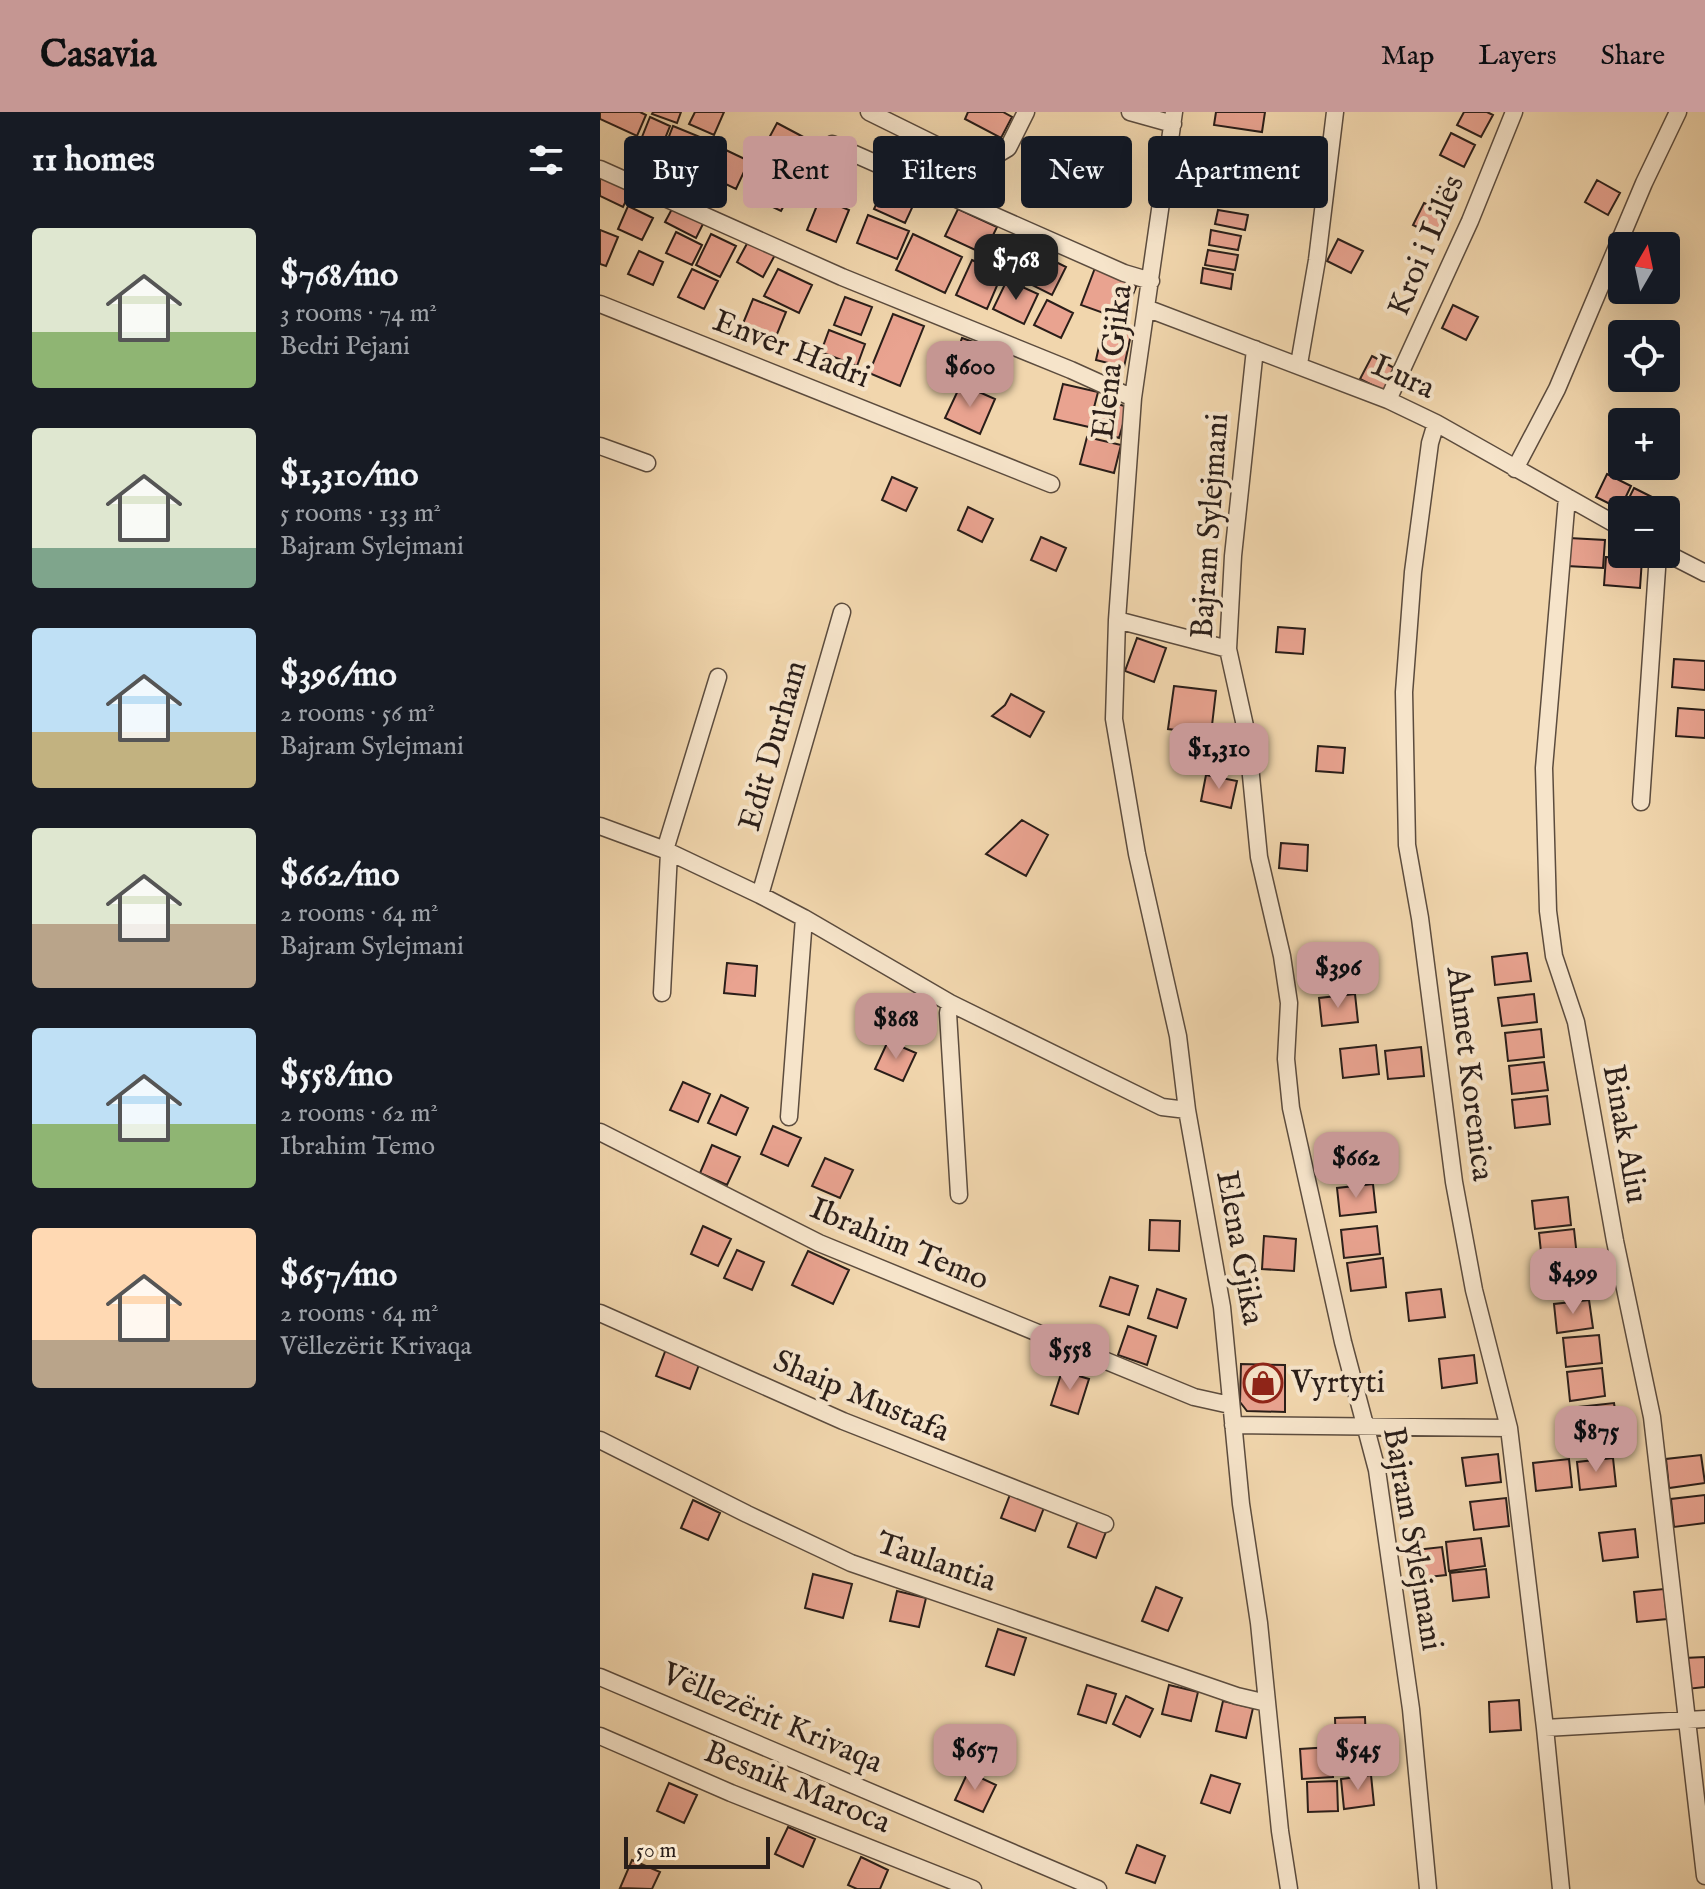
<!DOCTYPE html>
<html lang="en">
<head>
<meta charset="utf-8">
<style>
  body { margin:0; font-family:"IM FELL English",serif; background:#20242c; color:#f1f3f6; height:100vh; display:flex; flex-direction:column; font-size:30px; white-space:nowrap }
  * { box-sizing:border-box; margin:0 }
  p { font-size:26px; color:#9ea1a6 }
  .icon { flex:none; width:44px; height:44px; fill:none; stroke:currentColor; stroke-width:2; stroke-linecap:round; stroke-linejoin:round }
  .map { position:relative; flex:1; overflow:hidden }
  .panel { display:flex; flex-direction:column; background:#171b24; width:600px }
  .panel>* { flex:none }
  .banner { position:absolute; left:24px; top:24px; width:760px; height:72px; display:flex; gap:16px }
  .needle { width:52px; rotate:9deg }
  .tools { position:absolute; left:1008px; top:120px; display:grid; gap:16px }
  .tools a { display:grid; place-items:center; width:72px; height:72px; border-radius:8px; background:#171b24; box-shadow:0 8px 32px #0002; font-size:40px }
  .scale { position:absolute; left:24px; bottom:20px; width:146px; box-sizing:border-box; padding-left:8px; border:4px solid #2a1e19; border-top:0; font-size:22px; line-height:28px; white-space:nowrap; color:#2a1e19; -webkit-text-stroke:6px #f6e4ca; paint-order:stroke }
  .price { position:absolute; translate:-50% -68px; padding:0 18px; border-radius:16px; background:#c59692; color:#111; font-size:26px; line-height:52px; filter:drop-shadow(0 2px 4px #0008) }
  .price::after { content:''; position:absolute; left:50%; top:48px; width:24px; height:18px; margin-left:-12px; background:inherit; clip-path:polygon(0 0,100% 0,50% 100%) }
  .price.active { background:#222; color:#fff }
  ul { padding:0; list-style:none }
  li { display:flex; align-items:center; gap:24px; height:200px; padding:0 32px }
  li span { display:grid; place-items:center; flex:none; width:224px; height:160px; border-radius:8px; color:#555 }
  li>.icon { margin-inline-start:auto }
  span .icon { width:96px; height:96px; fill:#fffc; stroke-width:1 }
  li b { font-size:34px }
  h2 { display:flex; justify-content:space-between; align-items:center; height:96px; padding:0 32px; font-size:34px }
  .pill { padding:0 28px; border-radius:8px; background:#171b24; box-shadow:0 8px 32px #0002; font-size:28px; line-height:72px }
  .pill.active { background:#c59692; color:#111 }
  header { display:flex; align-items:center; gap:48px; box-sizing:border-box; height:112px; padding:0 40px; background:#c59692; color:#111 }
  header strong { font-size:38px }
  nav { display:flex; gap:44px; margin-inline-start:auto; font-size:28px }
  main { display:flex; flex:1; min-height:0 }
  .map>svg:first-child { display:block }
  .building { fill:#e9a390; stroke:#2a1e19; stroke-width:2 }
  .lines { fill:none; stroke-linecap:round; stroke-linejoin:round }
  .minor-casing { stroke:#5c4c3e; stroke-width:19 }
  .minor { stroke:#f6e4ca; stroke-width:16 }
  .labels { text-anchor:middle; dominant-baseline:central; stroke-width:8; stroke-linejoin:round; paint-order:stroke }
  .street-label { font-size:32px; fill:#2a1e19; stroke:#f6e4ca }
  .poi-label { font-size:32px; fill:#2a1e19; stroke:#f6e4ca; text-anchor:start }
</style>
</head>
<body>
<header>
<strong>Casavia</strong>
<nav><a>Map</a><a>Layers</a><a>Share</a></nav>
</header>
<main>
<section class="panel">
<h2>11 homes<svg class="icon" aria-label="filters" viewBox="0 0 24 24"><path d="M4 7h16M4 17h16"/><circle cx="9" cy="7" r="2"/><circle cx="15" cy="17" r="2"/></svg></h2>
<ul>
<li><span style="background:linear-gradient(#dfe7d0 65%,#8fb573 0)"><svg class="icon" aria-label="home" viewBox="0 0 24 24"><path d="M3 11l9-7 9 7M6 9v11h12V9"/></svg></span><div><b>$768/mo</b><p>3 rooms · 74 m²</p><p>Bedri Pejani</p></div></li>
<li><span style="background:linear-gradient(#dfe7d0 75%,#7fa58c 0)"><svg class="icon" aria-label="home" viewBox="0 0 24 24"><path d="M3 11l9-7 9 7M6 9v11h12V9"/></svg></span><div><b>$1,310/mo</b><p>5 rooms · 133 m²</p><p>Bajram Sylejmani</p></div></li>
<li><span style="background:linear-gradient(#bfe0f5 65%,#c2b280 0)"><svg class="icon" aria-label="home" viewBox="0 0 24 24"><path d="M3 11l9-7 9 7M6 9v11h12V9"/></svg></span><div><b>$396/mo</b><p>2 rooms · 56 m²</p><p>Bajram Sylejmani</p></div></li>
<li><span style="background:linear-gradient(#dfe7d0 60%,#b9a48a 0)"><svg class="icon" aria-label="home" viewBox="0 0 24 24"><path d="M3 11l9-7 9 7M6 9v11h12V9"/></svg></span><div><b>$662/mo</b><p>2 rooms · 64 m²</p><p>Bajram Sylejmani</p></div></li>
<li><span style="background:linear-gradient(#bfe0f5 60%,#8fb573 0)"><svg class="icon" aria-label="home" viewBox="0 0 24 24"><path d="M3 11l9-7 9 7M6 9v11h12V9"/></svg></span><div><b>$558/mo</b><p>2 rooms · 62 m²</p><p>Ibrahim Temo</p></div></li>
<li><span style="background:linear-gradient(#ffd9b3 70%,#b9a48a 0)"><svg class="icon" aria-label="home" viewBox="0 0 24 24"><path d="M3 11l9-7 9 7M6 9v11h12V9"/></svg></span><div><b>$657/mo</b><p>2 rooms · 64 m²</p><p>Vëllezërit Krivaqa</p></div></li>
</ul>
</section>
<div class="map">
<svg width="1105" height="1777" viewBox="0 0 1105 1777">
  <rect width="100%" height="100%" fill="#f1d6ad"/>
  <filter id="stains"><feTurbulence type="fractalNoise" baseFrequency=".0025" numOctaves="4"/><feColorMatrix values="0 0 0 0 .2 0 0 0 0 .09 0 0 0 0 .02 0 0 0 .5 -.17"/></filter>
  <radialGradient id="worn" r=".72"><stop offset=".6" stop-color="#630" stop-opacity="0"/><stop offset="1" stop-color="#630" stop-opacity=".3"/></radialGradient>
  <path class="building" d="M0 0H40L46 3 37 24 0 7Z
    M53 0H81L77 11 52 2Z
    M95 0H124L114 23 89 12Z
    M368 0H403L412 5 401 26 365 7Z
    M616 0H665L662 20 614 13Z
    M864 0H887L893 3 881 25 857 13Z
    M50 5 70 14 58 44 38 35Z
    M177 11 211 29 195 59 161 41Z
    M73 14 100 25 85 63 72 58 75 50 61 45Z
    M851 21 875 33 864 55 840 43Z
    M109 30 149 49 136 77 96 58Z
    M220 37 237 45 223 78 206 70Z
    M625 45 655 51 653 65 623 60Z
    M160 55 195 73 181 99 146 82Z
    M0 64 31 78 23 95 0 84Z
    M997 68 1020 81 1008 103 985 90Z
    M286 70 317 85 305 111 274 97Z
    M619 72 649 77 646 92 617 86Z
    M220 86 249 98 236 130 207 118Z
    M824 91 848 103 837 125 813 113Z
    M28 94 53 106 42 128 18 117Z
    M73 95 104 110 96 126 65 110Z
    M358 97 397 115 384 142 345 124Z
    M618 98 648 103 645 118 615 112Z
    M268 103 309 119 297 147 257 131Z
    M0 118 18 125 6 154 0 152Z
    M611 118 641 124 638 138 609 133Z
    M76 120 102 133 92 153 66 141Z
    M111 122 136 134 120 165 96 153Z
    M313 122 362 145 345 181 296 158Z
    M738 127 763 139 751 161 727 149Z
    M149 128 175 143 163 165 137 150Z
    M430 137 466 155 452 183 416 165Z
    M608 138 638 143 635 158 605 153Z
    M39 139 63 150 53 173 28 162Z
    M372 148 402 162 387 197 356 183Z
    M495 156 537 172 523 208 481 193Z
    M603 156 633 162 631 177 601 171Z
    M92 157 118 169 104 197 78 185Z
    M178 157 212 173 199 201 164 184Z
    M407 168 438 182 424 212 393 197Z
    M245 185 272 195 261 223 234 213Z
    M153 187 186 200 175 227 142 214Z
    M447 188 473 201 461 226 434 213Z
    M853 193 878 205 866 228 842 216Z
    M293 202 324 214 300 274 269 261Z
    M504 212 532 218 524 255 496 248Z
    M229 218 265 232 257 254 221 240Z
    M362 226 393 237 382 268 351 257Z
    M772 244 796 257 784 279 760 267Z
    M361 272 395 287 380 322 345 306Z
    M463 272 498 280 489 315 454 307Z
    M503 288 528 295 519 326 494 318Z
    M487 325 521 333 514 361 480 352Z
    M1007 362 1031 374 1020 397 996 385Z
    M292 365 317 376 306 399 282 388Z
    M1034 376 1058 388 1053 398H1023Z
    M368 395 393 407 382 430 358 418Z
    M441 425 466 436 456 459 431 448Z
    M969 426 1005 428 1003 456 967 454Z
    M1006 445 1042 447 1040 476 1004 473Z
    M678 515 705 517 703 542 676 540Z
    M537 526 566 536 554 570 525 559Z
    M1074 547 1105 549V578L1072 575Z
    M574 574 616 579 611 622 568 617Z
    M411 582 444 600 430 625 392 604 405 593Z
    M1078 596 1105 598V626L1076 624Z
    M718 634 745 636 743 661 716 659Z
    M606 663 637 669 631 696 601 689Z
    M422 708 448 723 426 764 386 742Z
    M681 731 708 733 707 759 679 756Z
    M927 841 931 869 895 873 892 845Z
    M127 851 157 854 155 884 124 881Z
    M755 882 758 910 722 914 719 886Z
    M934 882 937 910 902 914 898 886Z
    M941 917 944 945 908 949 905 921Z
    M288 929 316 941 303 969 275 957Z
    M776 933 779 962 743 966 740 937Z
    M821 935 824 964 788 967 785 939Z
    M944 950 948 978 912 982 909 954Z
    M83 970 110 982 98 1010 70 998Z
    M121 983 148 996 136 1023 108 1011Z
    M947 984 950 1012 915 1016 912 988Z
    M173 1014 201 1026 188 1054 161 1042Z
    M112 1033 140 1045 127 1073 100 1061Z
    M225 1046 253 1058 240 1086 212 1074Z
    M773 1072 776 1100 740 1104 737 1076Z
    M968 1085 971 1113 935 1117 932 1089Z
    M550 1108 580 1109 579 1139 549 1138Z
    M103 1114 131 1127 118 1154 91 1142Z
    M777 1114 780 1142 744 1146 741 1118Z
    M974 1117 977 1145 942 1149 939 1121Z
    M664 1124 696 1127 694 1159 662 1157Z
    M137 1138 164 1150 152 1178 124 1166Z
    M208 1139 249 1158 233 1192 192 1173Z
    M783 1146 786 1175 751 1179 747 1151Z
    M510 1165 538 1174 529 1203 500 1194Z
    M557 1177 586 1187 577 1216 548 1206Z
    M841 1177 845 1205 809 1209 806 1181Z
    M989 1188 993 1216 957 1221 954 1192Z
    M528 1214 556 1224 547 1253 518 1243Z
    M999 1223 1002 1251 966 1255 963 1226Z
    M66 1237 100 1250 90 1277 56 1264Z
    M874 1243 877 1271 842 1276 839 1247Z
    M641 1252 685 1253V1300L647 1299 640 1290Z
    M1002 1256 1005 1284 970 1289 967 1260Z
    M462 1259 489 1267 478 1302 451 1293Z
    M1014 1291 1018 1319 982 1323 979 1295Z
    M898 1342 901 1370 866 1374 862 1346Z
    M1101 1343 1105 1371 1069 1376 1066 1347Z
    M1013 1346 1016 1374 980 1378 977 1350Z
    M969 1347 972 1375 936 1379 933 1351Z
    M411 1380 445 1393 435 1419 401 1406Z
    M1105 1383V1411L1074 1415 1071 1387Z
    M906 1386 909 1414 874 1418 870 1390Z
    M93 1388 120 1401 108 1428 81 1416Z
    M479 1406 507 1417 496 1446 468 1435Z
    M1035 1417 1038 1445 1003 1449 999 1421Z
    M881 1426 885 1454 849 1459 846 1430Z
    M842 1435 846 1463 810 1467 807 1439Z
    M886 1457 889 1485 853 1489 850 1461Z
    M213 1462 252 1472 243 1506 205 1496Z
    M556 1475 582 1486 568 1519 542 1509Z
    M1064 1477 1067 1507 1037 1510 1034 1480Z
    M297 1479 326 1486 319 1515 290 1509Z
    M398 1517 426 1526 414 1563 386 1554Z
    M1105 1545V1575L1087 1577 1084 1546Z
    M487 1573 516 1582 506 1611 478 1602Z
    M569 1573 598 1580 591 1609 562 1602Z
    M526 1584 553 1597 540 1625 513 1612Z
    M919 1588 921 1618 890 1620 889 1590Z
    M623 1589 653 1596 646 1626 616 1619Z
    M765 1605 766 1634 736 1636 735 1606Z
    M731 1635 733 1665 702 1667 700 1637Z
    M368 1660 396 1673 383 1700 355 1688Z
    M611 1663 640 1672 630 1701 601 1691Z
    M771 1663 774 1693 744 1697 741 1667Z
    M737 1669 738 1699 708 1700 707 1670Z
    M69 1671 97 1683 84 1711 57 1699Z
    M188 1715 215 1727 203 1755 175 1742Z
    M537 1733 565 1744 555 1771 526 1761Z
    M261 1745 288 1758 280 1777H257L248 1773Z
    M32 1748 60 1760 52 1777 20 1776Z"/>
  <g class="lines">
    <g class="minor-casing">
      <path id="minor" d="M269 0 338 34 374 48 393 45 408 36 426 0
        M530 0 573 12
        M574 0 533 286 517 508 514 607 537 742 578 924 587 998 622 1195 641 1392 659 1511 680 1719 689 1777
        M232 32 524 161 551 169
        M0 57 242 165 471 258 533 286
        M0 192 451 372
        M546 196 788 288 836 311 1022 416
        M655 237 633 444 628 537 647 623 659 745 682 844 689 891 686 947 691 996 743 1230 777 1358 811 1597 828 1777
        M699 252 717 148 735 0
        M788 288 870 109 914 0
        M836 311 830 331 813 460 804 580 807 733 820 806 854 1070 874 1178 909 1316 945 1616 961 1777
        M0 334 47 351
        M915 357 957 277 1044 71 1078 0
        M967 385 944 656 948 799 954 844 976 910 1015 1129 1052 1305 1105 1764
        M1066 441 1105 461
        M517 508 628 537
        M1041 690 1058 442
        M0 714 65 738 160 783 204 806 350 891 562 995 587 998
        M65 738 118 565
        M160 783 242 500
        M62 881 69 740
        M350 891 348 901 359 1083
        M189 1005 204 806
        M0 1020 219 1131 594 1285 630 1293
        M0 1201 243 1309 505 1412
        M633 1313 909 1316
        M0 1328 147 1402 251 1451 637 1584 667 1591
        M0 1565 498 1777
        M945 1616 1105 1607
        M0 1624 131 1681 373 1777"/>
    </g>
    <use href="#minor" class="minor"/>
  </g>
  <defs>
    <g id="shop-ring" transform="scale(2)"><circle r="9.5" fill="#f6e4ca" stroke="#8f2418" stroke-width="1.5"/><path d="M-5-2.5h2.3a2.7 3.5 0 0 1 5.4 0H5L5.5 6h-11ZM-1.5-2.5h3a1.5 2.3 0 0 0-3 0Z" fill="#8f2418"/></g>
  </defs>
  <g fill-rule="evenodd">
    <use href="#shop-ring" x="663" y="1271"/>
  </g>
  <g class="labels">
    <g class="street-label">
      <text transform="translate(827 134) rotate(-67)">Kroi i Lilës</text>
      <text transform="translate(191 238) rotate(21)">Enver Hadri</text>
      <text transform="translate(513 250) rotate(-83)">Elena Gjika</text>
      <text transform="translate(803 266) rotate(24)">Lura</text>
      <text transform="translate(611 414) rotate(-86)">Bajram Sylejmani</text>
      <text transform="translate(174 634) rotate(-74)">Edit Durham</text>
      <text transform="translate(869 962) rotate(83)">Ahmet Korenica</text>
      <text transform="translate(1024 1022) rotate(80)">Binak Aliu</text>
      <text transform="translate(299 1133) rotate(23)">Ibrahim Temo</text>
      <text transform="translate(639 1136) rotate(80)">Elena Gjika</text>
      <text transform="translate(261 1285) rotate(23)">Shaip Mustafa</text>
      <text transform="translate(812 1427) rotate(80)">Bajram Sylejmani</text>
      <text transform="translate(336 1451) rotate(19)">Taulantia</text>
      <text transform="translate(172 1607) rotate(23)">Vëllezërit Krivaqa</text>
      <text transform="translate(197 1676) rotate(22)">Besnik Maroca</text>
    </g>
    <g class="poi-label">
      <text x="691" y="1271">Vyrtyti</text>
    </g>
  </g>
  <rect width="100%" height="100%" filter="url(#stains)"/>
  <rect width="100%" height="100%" fill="url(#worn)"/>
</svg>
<div class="tools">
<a><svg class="needle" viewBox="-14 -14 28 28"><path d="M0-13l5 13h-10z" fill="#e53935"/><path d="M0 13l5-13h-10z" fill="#9ea1a6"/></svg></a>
<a><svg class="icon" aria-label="locate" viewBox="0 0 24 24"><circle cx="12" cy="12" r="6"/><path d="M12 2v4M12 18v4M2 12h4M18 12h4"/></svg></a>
<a>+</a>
<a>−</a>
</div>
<div class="scale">50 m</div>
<b class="price active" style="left:416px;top:190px">$768</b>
<b class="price" style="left:370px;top:297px">$600</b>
<b class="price" style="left:619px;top:679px">$1,310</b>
<b class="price" style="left:738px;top:898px">$396</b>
<b class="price" style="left:296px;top:949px">$868</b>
<b class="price" style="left:756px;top:1088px">$662</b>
<b class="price" style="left:973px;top:1204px">$499</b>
<b class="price" style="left:470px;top:1280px">$558</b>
<b class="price" style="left:996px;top:1362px">$875</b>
<b class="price" style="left:375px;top:1680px">$657</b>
<b class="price" style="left:758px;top:1680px">$545</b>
<div class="banner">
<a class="pill">Buy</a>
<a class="pill active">Rent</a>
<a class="pill">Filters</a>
<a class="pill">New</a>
<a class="pill">Apartment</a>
</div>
</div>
</main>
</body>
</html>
